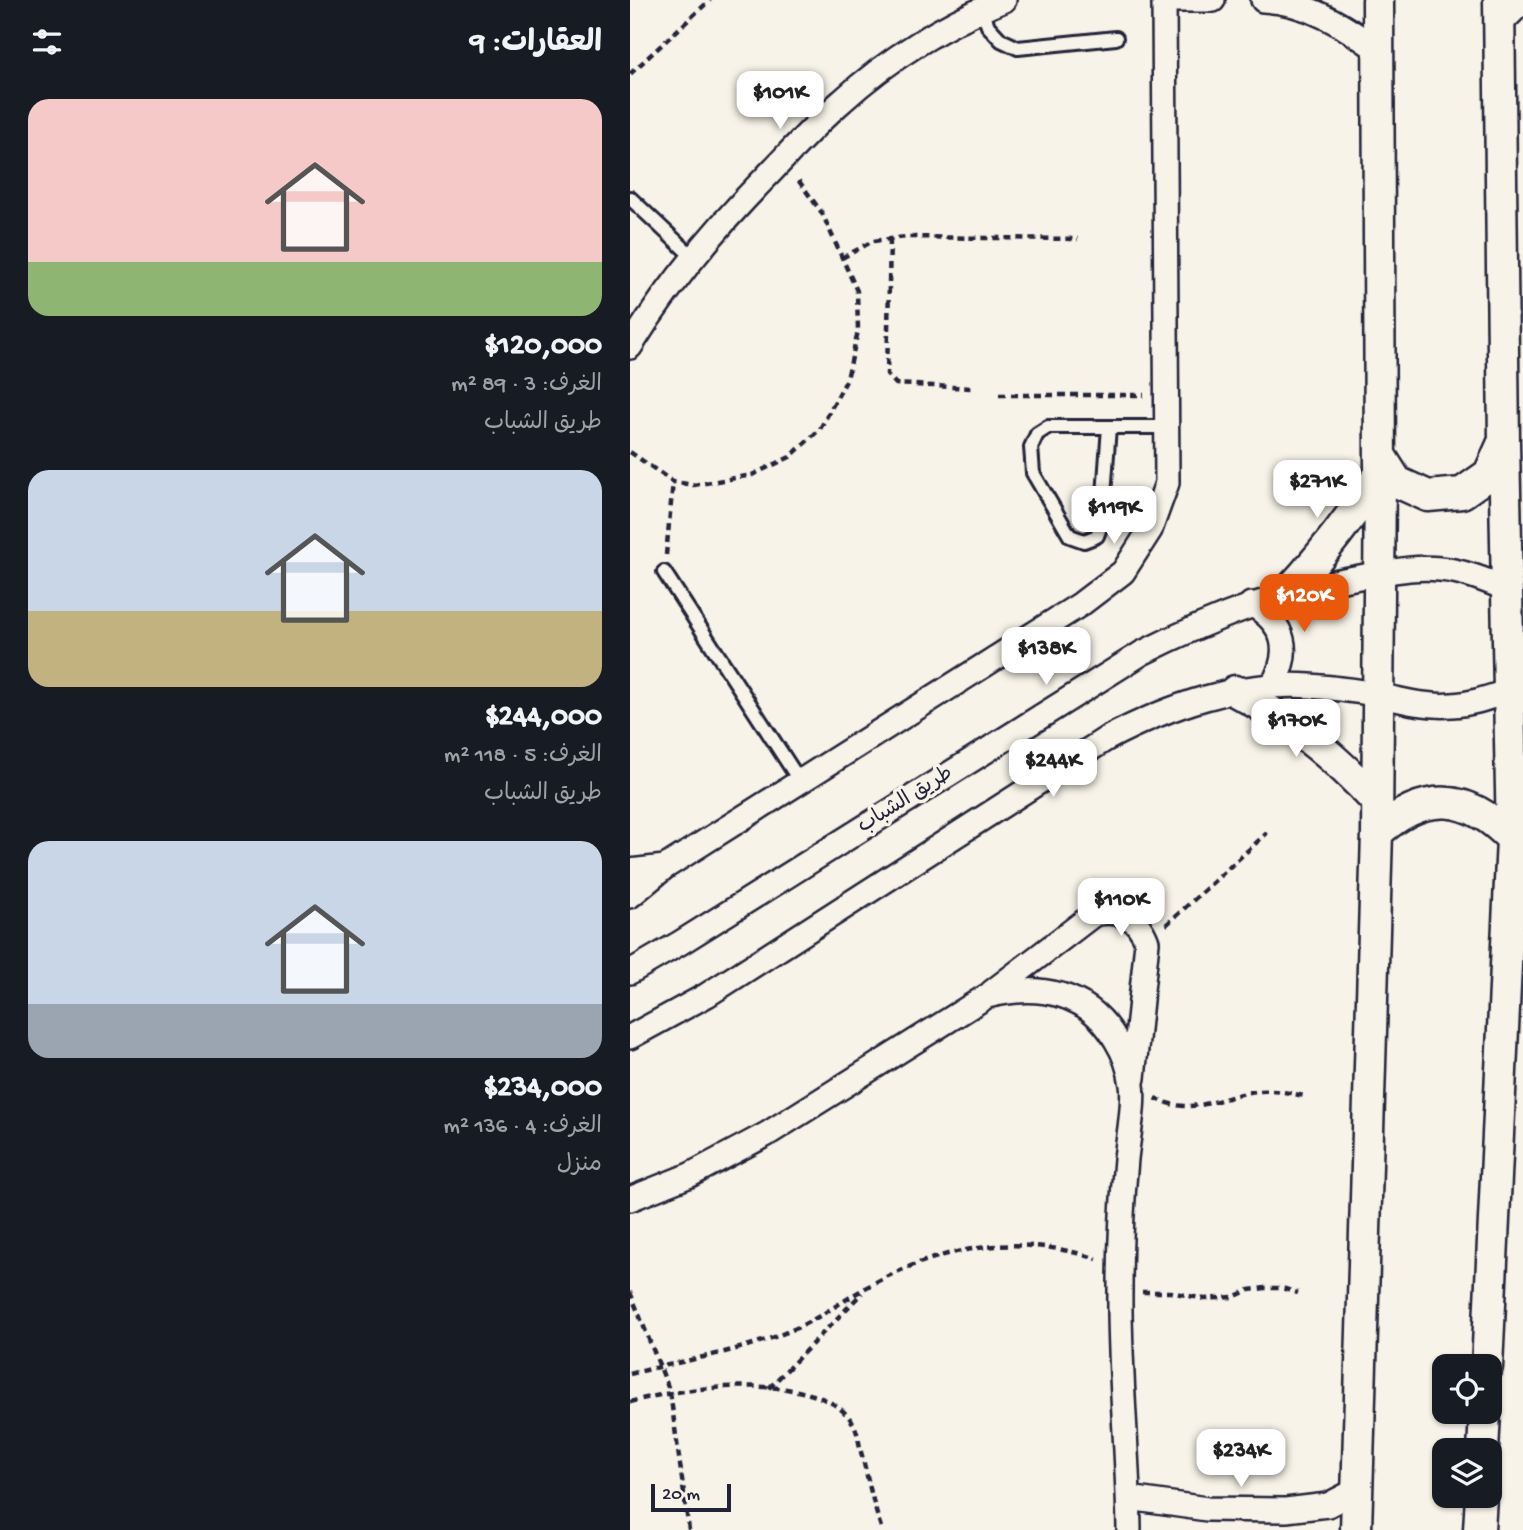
<!DOCTYPE html>
<html lang="ar">
<head>
<meta charset="utf-8">
<style>
  body { margin:0; font-family:"Gochi Hand","Playpen Sans Arabic",sans-serif; background:#20242c; color:#f1f3f6; direction:rtl; height:100vh; display:flex; flex-direction:column; font-size:26px; white-space:nowrap }
  * { box-sizing:border-box; margin:0 }
  p { font-size:23px; color:#9ea1a6 }
  .icon { flex:none; width:38px; height:38px; fill:none; stroke:currentColor; stroke-width:2; stroke-linecap:round; stroke-linejoin:round }
  .map { position:relative; flex:1; overflow:hidden; direction:ltr }
  .drawer { display:flex; flex-direction:column; background:#171b24; width:630px }
  .drawer>* { flex:none }
  .fabs { position:absolute; left:802px; top:1354px; display:grid; gap:14px }
  .fabs a { display:grid; place-items:center; width:70px; height:70px; border-radius:14px; background:#171b24; box-shadow:0 2px 5px #0004; font-size:35px }
  .scale { position:absolute; left:21px; bottom:18px; width:80px; box-sizing:border-box; padding-left:7px; border:4px solid #22223b; border-top:0; font-size:19px; line-height:24px; white-space:nowrap; color:#22223b; -webkit-text-stroke:5px #f7f3e8; paint-order:stroke }
  .price { position:absolute; translate:-50% -60px; padding:0 16px; border-radius:14px; background:#fff; color:#222; font-size:23px; line-height:46px; filter:drop-shadow(0 2px 4px #0008) }
  .price::after { content:''; position:absolute; left:50%; top:42px; width:21px; height:16px; margin-left:-10px; background:inherit; clip-path:polygon(0 0,100% 0,50% 100%) }
  .price.on { background:#ea580c; color:#fff }
  ul { padding:0; list-style:none }
  li { display:grid; align-content:center; gap:14px; height:371px; padding:0 28px }
  li span { display:grid; place-items:center; height:217px; border-radius:21px; color:#555 }
  li>.icon { margin-inline-start:auto }
  span .icon { width:126px; height:126px; fill:#fffc; stroke-width:1 }
  li b { font-size:30px }
  h2 { display:flex; justify-content:space-between; align-items:center; height:84px; padding:0 28px; font-size:30px }
  main { display:flex; flex:1; min-height:0 }
  .map>svg:first-child { display:block }
  .lines { fill:none; stroke-linecap:round; stroke-linejoin:round }
  .service-casing { stroke:#22223b; stroke-width:18 }
  .minor-casing { stroke:#22223b; stroke-width:28 }
  .tertiary-casing { stroke:#22223b; stroke-width:35 }
  .path { stroke:#22223b; stroke-width:4.5; stroke-dasharray:7 5; stroke-linecap:butt }
  .service { stroke:#f7f3e8; stroke-width:12 }
  .minor { stroke:#f7f3e8; stroke-width:23 }
  .tertiary { stroke:#f7f3e8; stroke-width:30 }
  .labels { text-anchor:middle; dominant-baseline:central; stroke-width:7; stroke-linejoin:round; paint-order:stroke }
  .street-label { font-size:21px; fill:#22223b; stroke:#f7f3e8 }
</style>
</head>
<body>
<main>
<div class="map">
<svg width="893" height="1530" viewBox="0 0 893 1530">
  <rect width="100%" height="100%" fill="#f7f3e8"/>
  <filter id="ink" filterUnits="userSpaceOnUse"><feTurbulence type="fractalNoise" baseFrequency=".0143" numOctaves="2"/><feDisplacementMap in="SourceGraphic" scale="14" xChannelSelector="R" yChannelSelector="G"/><feConvolveMatrix kernelMatrix="1 2 1 2 8 2 1 2 1" color-interpolation-filters="sRGB"/></filter>
  <g filter="url(#ink)">
    <g class="lines">
      <g class="service-casing">
        <path id="service" d="M352 9 358 26 371 40 388 48 486 38
          M0 198 64 258
          M479 427H418L407 434 401 447 403 473 440 536 454 541 467 536 472 522 479 427H536
          M34 572 171 783"/>
      </g>
      <g class="minor-casing">
        <path id="minor" d="M534 0H583
          M633 0C678 2 713 25 748 50
          M869 25 893 1
          M0 347C38 285 86 228 136 177 161 151 185 124 212 101 258 59 316 23 374 0
          M621 604C656 624 662 652 642 686
          M0 871 35 867
          M0 896 35 867 451 604 493 572 520 530 537 483 534 0
          M0 972 50 943 512 653C584 617 656 589 735 576 760 572 784 566 810 569 833 571 855 580 877 589
          M362 992 464 914C490 908 508 917 517 942L503 1078
          M0 1037 77 995 476 739C539 706 608 681 680 686 703 688 726 690 749 695 774 701 796 707 822 705 842 704 861 697 879 691
          M0 1199 60 1175 137 1134 357 996C407 983 458 991 486 1040 494 1053 500 1070 502 1085 505 1104 498 1138 496 1159 492 1203 490 1247 490 1291 489 1371 498 1450 499 1530
          M499 1498 577 1509 656 1510 698 1505 727 1490"/>
      </g>
      <g class="tertiary-casing">
        <path id="tertiary" d="M750 455 767 482 798 496 832 493 859 474 872 445
          M657 593C692 556 721 517 750 474
          M605 691C660 720 705 756 747 802
          M747 833C795 790 838 793 882 839
          M857 1367 882 839 874 443 869 0
          M853 1451 855 1412
          M726 1530 747 833 750 474 748 0
          M849 1530 851 1496"/>
      </g>
      <path class="path" d="M0 74 80 0
        M260 239 257 374 266 384 341 388
        M212 258 243 241 276 237 448 239
        M369 395H514
        M0 452 43 482 64 485 122 475 160 457 190 429 217 379 228 331 227 291 192 213 166 177
        M36 555 43 482
        M536 925 637 833
        M525 1098C560 1116 587 1099 620 1092 639 1089 657 1092 674 1096
        M0 1292 40 1392 59 1530
        M512 1292H541L574 1299 603 1297 619 1290 635 1288H652L668 1293
        M0 1374C54 1360 112 1352 164 1329 190 1318 212 1301 237 1287 308 1247 388 1232 467 1259
        M139 1388 232 1293
        M0 1402C52 1387 194 1368 224 1425 228 1433 229 1444 231 1452 238 1478 243 1505 252 1530"/>
      <use href="#service" class="service"/>
      <use href="#minor" class="minor"/>
      <use href="#tertiary" class="tertiary"/>
    </g>
  </g>
  <g class="labels">
    <g class="street-label">
      <text transform="translate(276 801) rotate(-32)">طريق الشباب</text>
    </g>
  </g>
</svg>
<div class="fabs">
<a><svg class="icon" aria-label="locate" viewBox="0 0 24 24"><circle cx="12" cy="12" r="6"/><path d="M12 2v4M12 18v4M2 12h4M18 12h4"/></svg></a>
<a><svg class="icon" aria-label="layers" viewBox="0 0 24 24"><path d="M12 4l9 5-9 5-9-5zM3 14l9 5 9-5"/></svg></a>
</div>
<div class="scale">20 m</div>
<b class="price" style="left:150px;top:131px">$101K</b>
<b class="price" style="left:687px;top:520px">$271K</b>
<b class="price" style="left:484px;top:546px">$119K</b>
<b class="price on" style="left:674px;top:634px">$120K</b>
<b class="price" style="left:416px;top:687px">$138K</b>
<b class="price" style="left:666px;top:759px">$170K</b>
<b class="price" style="left:423px;top:799px">$244K</b>
<b class="price" style="left:491px;top:938px">$110K</b>
<b class="price" style="left:611px;top:1489px">$234K</b>
</div>
<section class="drawer">
<h2>العقارات: 9<svg class="icon" aria-label="filters" viewBox="0 0 24 24"><path d="M4 7h16M4 17h16"/><circle cx="9" cy="7" r="2"/><circle cx="15" cy="17" r="2"/></svg></h2>
<ul>
<li><span style="background:linear-gradient(#f6c9c9 75%,#8fb573 0)"><svg class="icon" aria-label="home" viewBox="0 0 24 24"><path d="M3 11l9-7 9 7M6 9v11h12V9"/></svg></span><div><b>$120,000</b><p>الغرف: 3 · 89 m²</p><p>طريق الشباب</p></div></li>
<li><span style="background:linear-gradient(#c9d6e8 65%,#c2b280 0)"><svg class="icon" aria-label="home" viewBox="0 0 24 24"><path d="M3 11l9-7 9 7M6 9v11h12V9"/></svg></span><div><b>$244,000</b><p>الغرف: 5 · 118 m²</p><p>طريق الشباب</p></div></li>
<li><span style="background:linear-gradient(#c9d6e8 75%,#9aa5b1 0)"><svg class="icon" aria-label="home" viewBox="0 0 24 24"><path d="M3 11l9-7 9 7M6 9v11h12V9"/></svg></span><div><b>$234,000</b><p>الغرف: 4 · 136 m²</p><p>منزل</p></div></li>
</ul>
</section>
</main>
</body>
</html>
